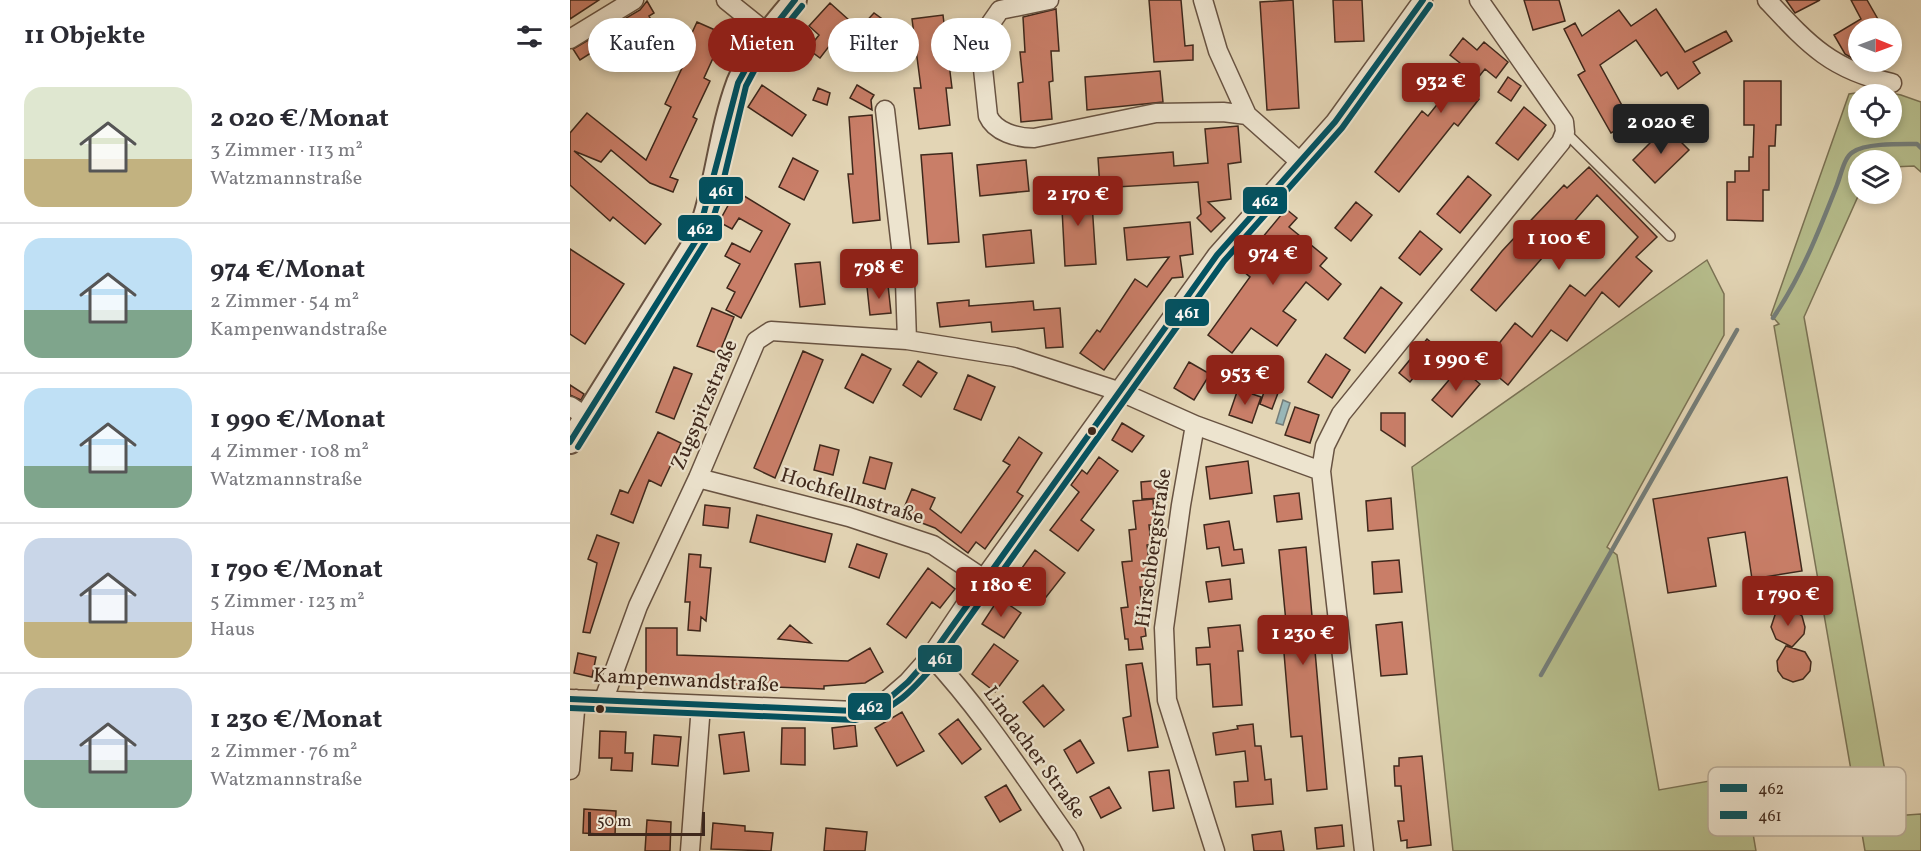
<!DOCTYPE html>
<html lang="de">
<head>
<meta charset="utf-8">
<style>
  body { margin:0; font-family:Vollkorn,serif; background:#f7f7f7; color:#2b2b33; height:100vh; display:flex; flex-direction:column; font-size:22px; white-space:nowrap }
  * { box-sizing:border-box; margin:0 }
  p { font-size:20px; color:#7c7c81 }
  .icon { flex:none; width:33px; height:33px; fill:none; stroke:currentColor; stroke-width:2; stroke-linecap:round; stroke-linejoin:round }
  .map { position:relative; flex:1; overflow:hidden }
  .side { display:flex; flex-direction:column; background:#fff; width:570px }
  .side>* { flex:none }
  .top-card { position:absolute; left:18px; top:18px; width:570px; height:54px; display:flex; gap:12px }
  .needle { width:39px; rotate:91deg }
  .controls { position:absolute; left:1278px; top:18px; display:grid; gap:12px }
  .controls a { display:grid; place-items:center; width:54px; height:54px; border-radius:50%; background:#fff; box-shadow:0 3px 9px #0003; font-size:30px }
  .scale { position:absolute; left:18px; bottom:15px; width:117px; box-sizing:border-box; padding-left:6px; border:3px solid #3f281c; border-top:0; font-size:16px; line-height:21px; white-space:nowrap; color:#3f281c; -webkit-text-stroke:4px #ede4cf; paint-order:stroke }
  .price { position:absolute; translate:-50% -51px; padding:0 14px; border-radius:6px; background:#8f2418; color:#fff; font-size:20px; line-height:39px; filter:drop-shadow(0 2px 3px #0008) }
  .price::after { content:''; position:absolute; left:50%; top:36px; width:18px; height:14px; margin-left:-9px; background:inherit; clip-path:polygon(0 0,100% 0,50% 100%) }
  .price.current { background:#222; color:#fff }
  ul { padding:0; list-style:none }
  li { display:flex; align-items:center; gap:18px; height:150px; padding:0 24px }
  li+li { border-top:2px solid #e1e1e2 }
  li span { display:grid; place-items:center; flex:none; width:168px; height:120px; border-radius:18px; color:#555 }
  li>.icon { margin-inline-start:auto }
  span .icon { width:72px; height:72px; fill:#fffc; stroke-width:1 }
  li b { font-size:26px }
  h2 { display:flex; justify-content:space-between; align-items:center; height:72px; padding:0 24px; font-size:26px }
  .tag { padding:0 21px; border-radius:27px; background:#fff; box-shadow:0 3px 9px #0003; font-size:21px; line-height:54px }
  .tag.current { background:#8f2418; color:#fff }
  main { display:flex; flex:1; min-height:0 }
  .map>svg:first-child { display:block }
  .green { fill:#b6bd8c; stroke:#7a7254; stroke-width:1.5; fill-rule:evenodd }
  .water { fill:#98b6b7; stroke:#747d79; stroke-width:1.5 }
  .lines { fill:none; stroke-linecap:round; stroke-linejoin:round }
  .stream { stroke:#747d79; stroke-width:4.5 }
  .building { fill:#c97e68; stroke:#3f281c; stroke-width:1.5 }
  .service-casing { stroke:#685342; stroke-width:12 }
  .minor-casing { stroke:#685342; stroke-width:21 }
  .tertiary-casing { stroke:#685342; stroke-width:26 }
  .service { stroke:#ede4cf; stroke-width:9 }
  .minor { stroke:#ede4cf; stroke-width:18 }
  .tertiary { stroke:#ede4cf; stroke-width:22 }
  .bus-1-casing { stroke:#ede4cf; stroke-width:10 }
  .bus-2-casing { stroke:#ede4cf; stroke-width:10 }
  .bus-1 { stroke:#005262; stroke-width:6 }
  .bus-2 { stroke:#005262; stroke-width:6 }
  .bus-dot { fill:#3f281c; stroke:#ede4cf; stroke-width:2 }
  .labels { text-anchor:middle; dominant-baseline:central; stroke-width:4.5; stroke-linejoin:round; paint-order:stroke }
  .street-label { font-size:21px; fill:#3f281c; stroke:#ede4cf }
  .key { fill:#ede4cf; stroke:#b9ac99; stroke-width:1.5 }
  .key-label { font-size:16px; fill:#3f281c }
  .line-badge { stroke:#ede4cf; stroke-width:2 }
  .badge-label { font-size:16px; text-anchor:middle; font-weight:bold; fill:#fff }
</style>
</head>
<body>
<main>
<section class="side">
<h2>11 Objekte<svg class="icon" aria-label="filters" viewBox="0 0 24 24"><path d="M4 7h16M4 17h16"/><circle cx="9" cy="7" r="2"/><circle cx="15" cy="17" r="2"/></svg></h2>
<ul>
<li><span style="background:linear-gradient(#dfe7d0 60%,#c2b280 0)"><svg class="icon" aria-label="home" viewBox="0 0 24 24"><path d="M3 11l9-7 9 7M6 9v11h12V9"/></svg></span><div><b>2 020 €/Monat</b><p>3 Zimmer · 113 m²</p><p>Watzmannstraße</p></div></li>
<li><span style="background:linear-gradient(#bfe0f5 60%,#7fa58c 0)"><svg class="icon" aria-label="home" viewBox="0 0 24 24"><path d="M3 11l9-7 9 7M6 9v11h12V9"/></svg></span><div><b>974 €/Monat</b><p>2 Zimmer · 54 m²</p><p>Kampenwandstraße</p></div></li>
<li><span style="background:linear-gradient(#bfe0f5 65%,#7fa58c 0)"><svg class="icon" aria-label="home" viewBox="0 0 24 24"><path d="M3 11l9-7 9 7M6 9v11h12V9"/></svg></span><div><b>1 990 €/Monat</b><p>4 Zimmer · 108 m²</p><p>Watzmannstraße</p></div></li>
<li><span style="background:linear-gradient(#c9d6e8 70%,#c2b280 0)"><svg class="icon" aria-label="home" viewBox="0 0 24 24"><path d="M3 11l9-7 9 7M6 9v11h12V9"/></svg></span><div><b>1 790 €/Monat</b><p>5 Zimmer · 123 m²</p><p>Haus</p></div></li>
<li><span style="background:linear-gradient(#c9d6e8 60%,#7fa58c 0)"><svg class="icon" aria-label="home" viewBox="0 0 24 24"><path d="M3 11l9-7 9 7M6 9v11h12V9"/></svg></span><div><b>1 230 €/Monat</b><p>2 Zimmer · 76 m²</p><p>Watzmannstraße</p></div></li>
</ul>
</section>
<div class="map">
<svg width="1351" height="851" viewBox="0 0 1351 851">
  <rect width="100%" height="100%" fill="#e3d5b5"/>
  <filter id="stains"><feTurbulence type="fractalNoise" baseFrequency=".00333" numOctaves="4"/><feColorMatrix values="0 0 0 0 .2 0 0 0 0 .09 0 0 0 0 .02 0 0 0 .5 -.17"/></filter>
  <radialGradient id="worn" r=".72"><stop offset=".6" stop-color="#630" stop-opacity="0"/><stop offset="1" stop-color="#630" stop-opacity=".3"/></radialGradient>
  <path class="green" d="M1306 90 1331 95 1351 102V172L1344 166 1322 167V160H1288L1289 194 1234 317 1323 816 1351 814V851H1295L1204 326 1209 324 1201 315 1279 94ZM1288 94H1322V128H1288Z
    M1137 260 1154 294V335L1037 547 1047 555 1089 790 1173 775 1186 851H883L842 467Z"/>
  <path class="water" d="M713 400 720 403 713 425 706 423Z"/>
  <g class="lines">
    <path class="stream" d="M1203 318C1231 277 1249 231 1267 185 1271 175 1274 157 1283 152 1295 143 1331 144 1347 144L1351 148
      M971 675 1167 330"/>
  </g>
  <path class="building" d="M0 0H29L0 19Z
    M579 0H611L615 46 623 45V60L584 62Z
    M723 0 729 108 697 110 690 2Z
    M763 0H792L794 41 765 42Z
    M954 0H989L995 21 963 30Z
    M1216 0H1250L1225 13Z
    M1281 0H1297L1313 28H1288V54L1282 58 1275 54 1264 35 1291 19Z
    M77 1 84 13 79 16 95 44 55 69 38 42 10 60 3 49 70 10Z
    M260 3 289 29 304 13 315 21 281 63 260 45 250 58 238 49 249 35 239 26Z
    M486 9 489 51H481L483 81 479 82 482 119 451 122 448 83 453 82 450 52H455L453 17Z
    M1086 9 1115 52 1156 31 1162 41 1123 62 1130 73 1108 89 1097 72 1091 76 1066 40 1030 65 1061 122 1041 133 1008 75 1015 71 994 29 1005 23 1012 36 1049 10 1061 26Z
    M373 15 382 88H376L380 125 349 129 344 88H351L342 19Z
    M127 22 154 34 134 78 140 81 123 117 127 119 100 177 108 180 103 192 80 183 41 150 31 162 4 151 91 224 75 244 43 217 40 221 0 185V133L17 113 76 160 101 107 95 104 112 68 107 65Z
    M893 38 907 50 914 42 938 62 926 78 915 69 898 90 909 99 888 126 884 123 829 192 805 172 852 111 858 116 881 87 874 82 890 63 880 55Z
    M590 71 593 102 517 110 515 77Z
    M938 77 951 86 941 101 928 92Z
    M1174 81H1211V125H1206L1205 146H1199V190H1193V221L1157 220V182H1165V171H1179V157H1183L1184 125H1174Z
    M192 85 236 115 222 136 178 107Z
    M287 85 304 95 301 100 302 110 280 98Z
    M248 88 260 93 257 105 243 100Z
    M954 107 976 125 948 160 926 143Z
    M302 115 310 220 283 223 278 174H283L279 117Z
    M668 126 671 162 658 164 661 199 638 202 655 218 641 232 627 218 631 214 628 182 530 188 528 158 603 152 604 166 638 163 635 129Z
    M1096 127 1119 150 1085 183 1063 160Z
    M382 153 389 242 358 244 351 155Z
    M223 158 248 171 234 200 209 187Z
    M456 160 459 191 410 196 407 165Z
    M1019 167 1087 237 1066 257 1082 271 1049 307 1032 292 997 341 981 330 938 385 913 364 945 323 962 337 1000 285 1015 296 1068 237 1027 195 926 311 901 290 932 251 994 185 997 188Z
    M898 176 921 195 890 233 867 214Z
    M521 188 526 264 495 266 491 190Z
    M166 191 220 224 171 318 156 310 165 292 157 288 170 264 155 256 162 243 180 252 192 231 169 218 162 229 149 222Z
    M786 202 802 215 781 241 765 228Z
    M716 209 727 218 719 227 757 258 750 266 771 284 758 300 736 282 713 311 726 320 707 346 681 328 662 353 638 335 680 277 668 267Z
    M620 222 623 254 610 256 613 277 602 278 534 370 510 353 527 330 530 332 565 279 577 287 599 257 557 260 554 228Z
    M461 230 464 263 416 267 413 235Z
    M850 231 872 249 850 275 829 258Z
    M0 249 54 284 15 344 0 334Z
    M250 262 255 304 230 307 225 264Z
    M318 285 321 313 300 315 297 287Z
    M811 287 832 303 795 353 774 338Z
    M399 300V306L463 301 464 310 490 308 493 347 476 348 474 328 422 332 421 322 370 327 367 303Z
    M142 308 164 317 149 354 127 346Z
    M857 339 868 348 840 382 829 373Z
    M233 351 253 360 205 478 184 468Z
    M292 354 321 369 303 403 275 388Z
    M756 354 780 370 762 398 738 382Z
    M348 361 367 373 351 397 333 385Z
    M619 362 640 374 624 400 604 388Z
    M104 367 122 374 104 419 86 412Z
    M890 367 910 384 882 417 862 400Z
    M398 375 425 387 411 420 384 409Z
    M0 385 14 394 11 400 0 395Z
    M668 389 691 397 682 423 659 415Z
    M695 389 708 393 702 409 690 404Z
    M725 407 749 415 740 443 715 435Z
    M811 413H835V446L811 430Z
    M552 423 574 436 562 452 542 440Z
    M88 432 111 443 91 486 79 480 63 523 41 514 50 490 58 493Z
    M449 437 472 453 447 492 453 496 415 549 406 542 398 553 365 528 331 515 342 489 365 498 360 509 391 533 440 465 433 461Z
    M250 445 269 450 263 475 244 470Z
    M300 457 322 463 315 489 293 483Z
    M529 457 548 471 511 520 524 530 508 551 480 530 509 492 501 485 512 470 517 474Z
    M678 461 682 493 640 499 636 467Z
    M1217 477 1232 571 1182 579 1175 532 1138 538 1146 586 1098 593 1083 499Z
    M592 480 593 498 572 499 571 482Z
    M729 493 732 519 707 522 704 496Z
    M821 498 823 529 798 531 796 501Z
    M583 499 585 525H579L581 544 577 545 580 570 575 571 577 587H570L576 636 571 637 573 649 559 650 558 639H555L551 608 558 607 552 562 562 561 559 530 566 529 563 501Z
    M135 505 160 508 158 528 133 525Z
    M187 515 262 534 255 562 180 542Z
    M659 521 664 550 672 549 674 563 652 566 649 547 637 549 634 525Z
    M27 535 49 543 20 633 13 632 27 563 18 559Z
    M287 544 317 554 309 578 279 567Z
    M736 547 757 789 737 791 732 736 721 737 714 653H719L709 550Z
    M465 550 495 573 473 601 444 579Z
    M119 554 131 555 130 567 141 568 136 621 131 617 130 631 118 630 120 602H115Z
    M829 560 832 592 804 594 802 562Z
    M358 568 385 589 370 608 362 602 336 638 317 624Z
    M660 579 662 599 639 602 636 582Z
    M429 598 451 613 434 638 412 624Z
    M1212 610H1223L1232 616 1235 627 1234 634 1222 647 1206 639 1201 627 1205 615Z
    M832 622 837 674 811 676 806 625Z
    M220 625 241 643 208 639Z
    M670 625 673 651H668L672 705 643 707 640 664 627 665 626 648 640 647 638 628Z
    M76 628H107V655L278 661 300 648 313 672 295 683 254 686V689L125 684V678H76Z
    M424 644 448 661 425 692 402 674Z
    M1216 646 1235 652 1241 662 1240 671 1233 679 1223 682 1213 678 1208 671 1207 661Z
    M8 653 26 657 22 677 4 673Z
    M572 663 588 747 558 751 553 718 561 716 556 665Z
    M473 685 494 710 474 727 453 702Z
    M332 712 354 751 327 766 305 728Z
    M388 719 411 749 392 764 369 734Z
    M683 724 685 746H691L695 780 701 779 703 804 666 807 664 782 678 781 675 751 646 755 643 733 668 729 667 726Z
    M285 725 287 746 264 749 262 728Z
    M212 728H235V765L211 764Z
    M30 731 56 732 55 753H63L62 771 41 770 42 758H29Z
    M174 732 179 771 154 774 149 735Z
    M84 735 111 737 108 766 82 764Z
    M510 740 524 763 507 773 494 750Z
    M852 756 861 845 837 848V840L831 841 828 821H834L831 786H825L824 766H829V758Z
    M599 770 604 808 583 811 579 772Z
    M436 785 451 810 430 822 415 797Z
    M539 787 551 808 531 818 520 797Z
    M14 809 46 811 45 835 13 833Z
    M77 820 101 822 100 851H75Z
    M143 823 175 826V831L203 833 201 851 141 849Z
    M772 825 774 846 747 849 745 828Z
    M256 828 297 832 295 851H254Z
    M711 831 714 851H684L682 835Z"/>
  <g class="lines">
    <g class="service-casing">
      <path id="service" d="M995 132 1100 236"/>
    </g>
    <g class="minor-casing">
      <path id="minor" d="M156 0 197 33
        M479 0 430 10 414 33 411 50 418 116C425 132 447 138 464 138L586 113 653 112 677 115
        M633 0 648 51 677 115 729 161
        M1197 0C1238 44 1261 70 1322 83
        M0 39 64 0
        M315 110 335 282 337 340
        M0 406 15 416
        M625 425 611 505 594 628 597 700 645 851
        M128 478 279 517 363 545 414 579
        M361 656C413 712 453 775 497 837L504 851
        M0 699 285 711 316 701 338 682 361 656 402 595 647 255 765 122 853 0
        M34 699 68 606 128 478 186 341 201 331 337 340 444 357 551 392 625 425 751 471
        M0 770 6 699
        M120 851 131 705
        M794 851 751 471 755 446 771 414 991 142 995 132 994 122 909 0"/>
    </g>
    <g class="tertiary-casing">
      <path id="tertiary" d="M0 442 127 239C147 189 149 134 168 83 181 51 203 26 225 0"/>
    </g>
    <use href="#service" class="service"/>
    <use href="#minor" class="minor"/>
    <use href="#tertiary" class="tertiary"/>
    <g class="bus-1-casing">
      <path id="bus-1" d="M0 442 127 239 168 83 186 50 225 0
        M0 699 285 711 316 701 338 682 361 656 647 255 765 122 853 0"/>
    </g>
    <g class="bus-2-casing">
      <path id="bus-2" d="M8 447 135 243 148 203 176 86 193 54 232 6
        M0 708 285 720C324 712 343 690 368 661L654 261 772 128 860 5"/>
    </g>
    <use href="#bus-1" class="bus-1"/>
    <use href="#bus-2" class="bus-2"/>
  </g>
  <g class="bus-dot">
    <circle cx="522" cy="431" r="5"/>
    <circle cx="30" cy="709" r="5"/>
  </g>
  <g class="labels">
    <g class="street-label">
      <text transform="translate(135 405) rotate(-67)">Zugspitzstraße</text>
      <text transform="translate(282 497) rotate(17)">Hochfellnstraße</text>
      <text transform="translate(584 548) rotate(-82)">Hirschbergstraße</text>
      <text transform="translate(116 681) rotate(3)">Kampenwandstraße</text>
      <text transform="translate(464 753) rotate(54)">Lindacher Straße</text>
    </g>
  </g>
  <rect x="1138" y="767" width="198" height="69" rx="9" class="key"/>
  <rect x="1150" y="784" width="27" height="8" fill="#005262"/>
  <rect x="1150" y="811" width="27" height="8" fill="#005262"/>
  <g class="key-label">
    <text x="1188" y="794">462</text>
    <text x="1188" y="821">461</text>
  </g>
  <g class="line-badge">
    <rect x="128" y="176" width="46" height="29" rx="6" fill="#005262"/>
    <rect x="672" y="186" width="46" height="29" rx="6" fill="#005262"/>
    <rect x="107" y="214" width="46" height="28" rx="6" fill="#005262"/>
    <rect x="594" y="298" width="46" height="29" rx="6" fill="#005262"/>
    <rect x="347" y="644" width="46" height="29" rx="6" fill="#005262"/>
    <rect x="277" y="692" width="45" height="29" rx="6" fill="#005262"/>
  </g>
  <g class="badge-label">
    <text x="151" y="196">461</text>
    <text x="695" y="206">462</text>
    <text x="130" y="234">462</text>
    <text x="617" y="318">461</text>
    <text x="370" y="664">461</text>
    <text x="300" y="712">462</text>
  </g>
  <rect width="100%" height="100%" filter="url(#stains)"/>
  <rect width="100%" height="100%" fill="url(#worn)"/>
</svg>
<div class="controls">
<a><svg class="needle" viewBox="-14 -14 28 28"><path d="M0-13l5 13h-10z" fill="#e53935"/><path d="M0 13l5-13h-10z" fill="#7c7c81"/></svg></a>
<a><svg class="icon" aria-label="locate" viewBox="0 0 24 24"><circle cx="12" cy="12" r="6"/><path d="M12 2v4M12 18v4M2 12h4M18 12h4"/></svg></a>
<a><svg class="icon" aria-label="layers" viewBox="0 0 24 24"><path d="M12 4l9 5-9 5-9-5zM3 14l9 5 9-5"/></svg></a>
</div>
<div class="scale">50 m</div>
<b class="price" style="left:871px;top:114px">932 €</b>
<b class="price current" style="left:1091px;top:155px">2 020 €</b>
<b class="price" style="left:508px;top:227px">2 170 €</b>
<b class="price" style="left:989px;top:271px">1 100 €</b>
<b class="price" style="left:703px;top:286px">974 €</b>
<b class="price" style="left:309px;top:300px">798 €</b>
<b class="price" style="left:886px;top:392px">1 990 €</b>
<b class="price" style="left:675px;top:406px">953 €</b>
<b class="price" style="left:431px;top:618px">1 180 €</b>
<b class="price" style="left:1218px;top:627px">1 790 €</b>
<b class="price" style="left:733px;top:666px">1 230 €</b>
<div class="top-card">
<a class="tag">Kaufen</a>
<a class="tag current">Mieten</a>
<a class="tag">Filter</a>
<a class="tag">Neu</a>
</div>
</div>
</main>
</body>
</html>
